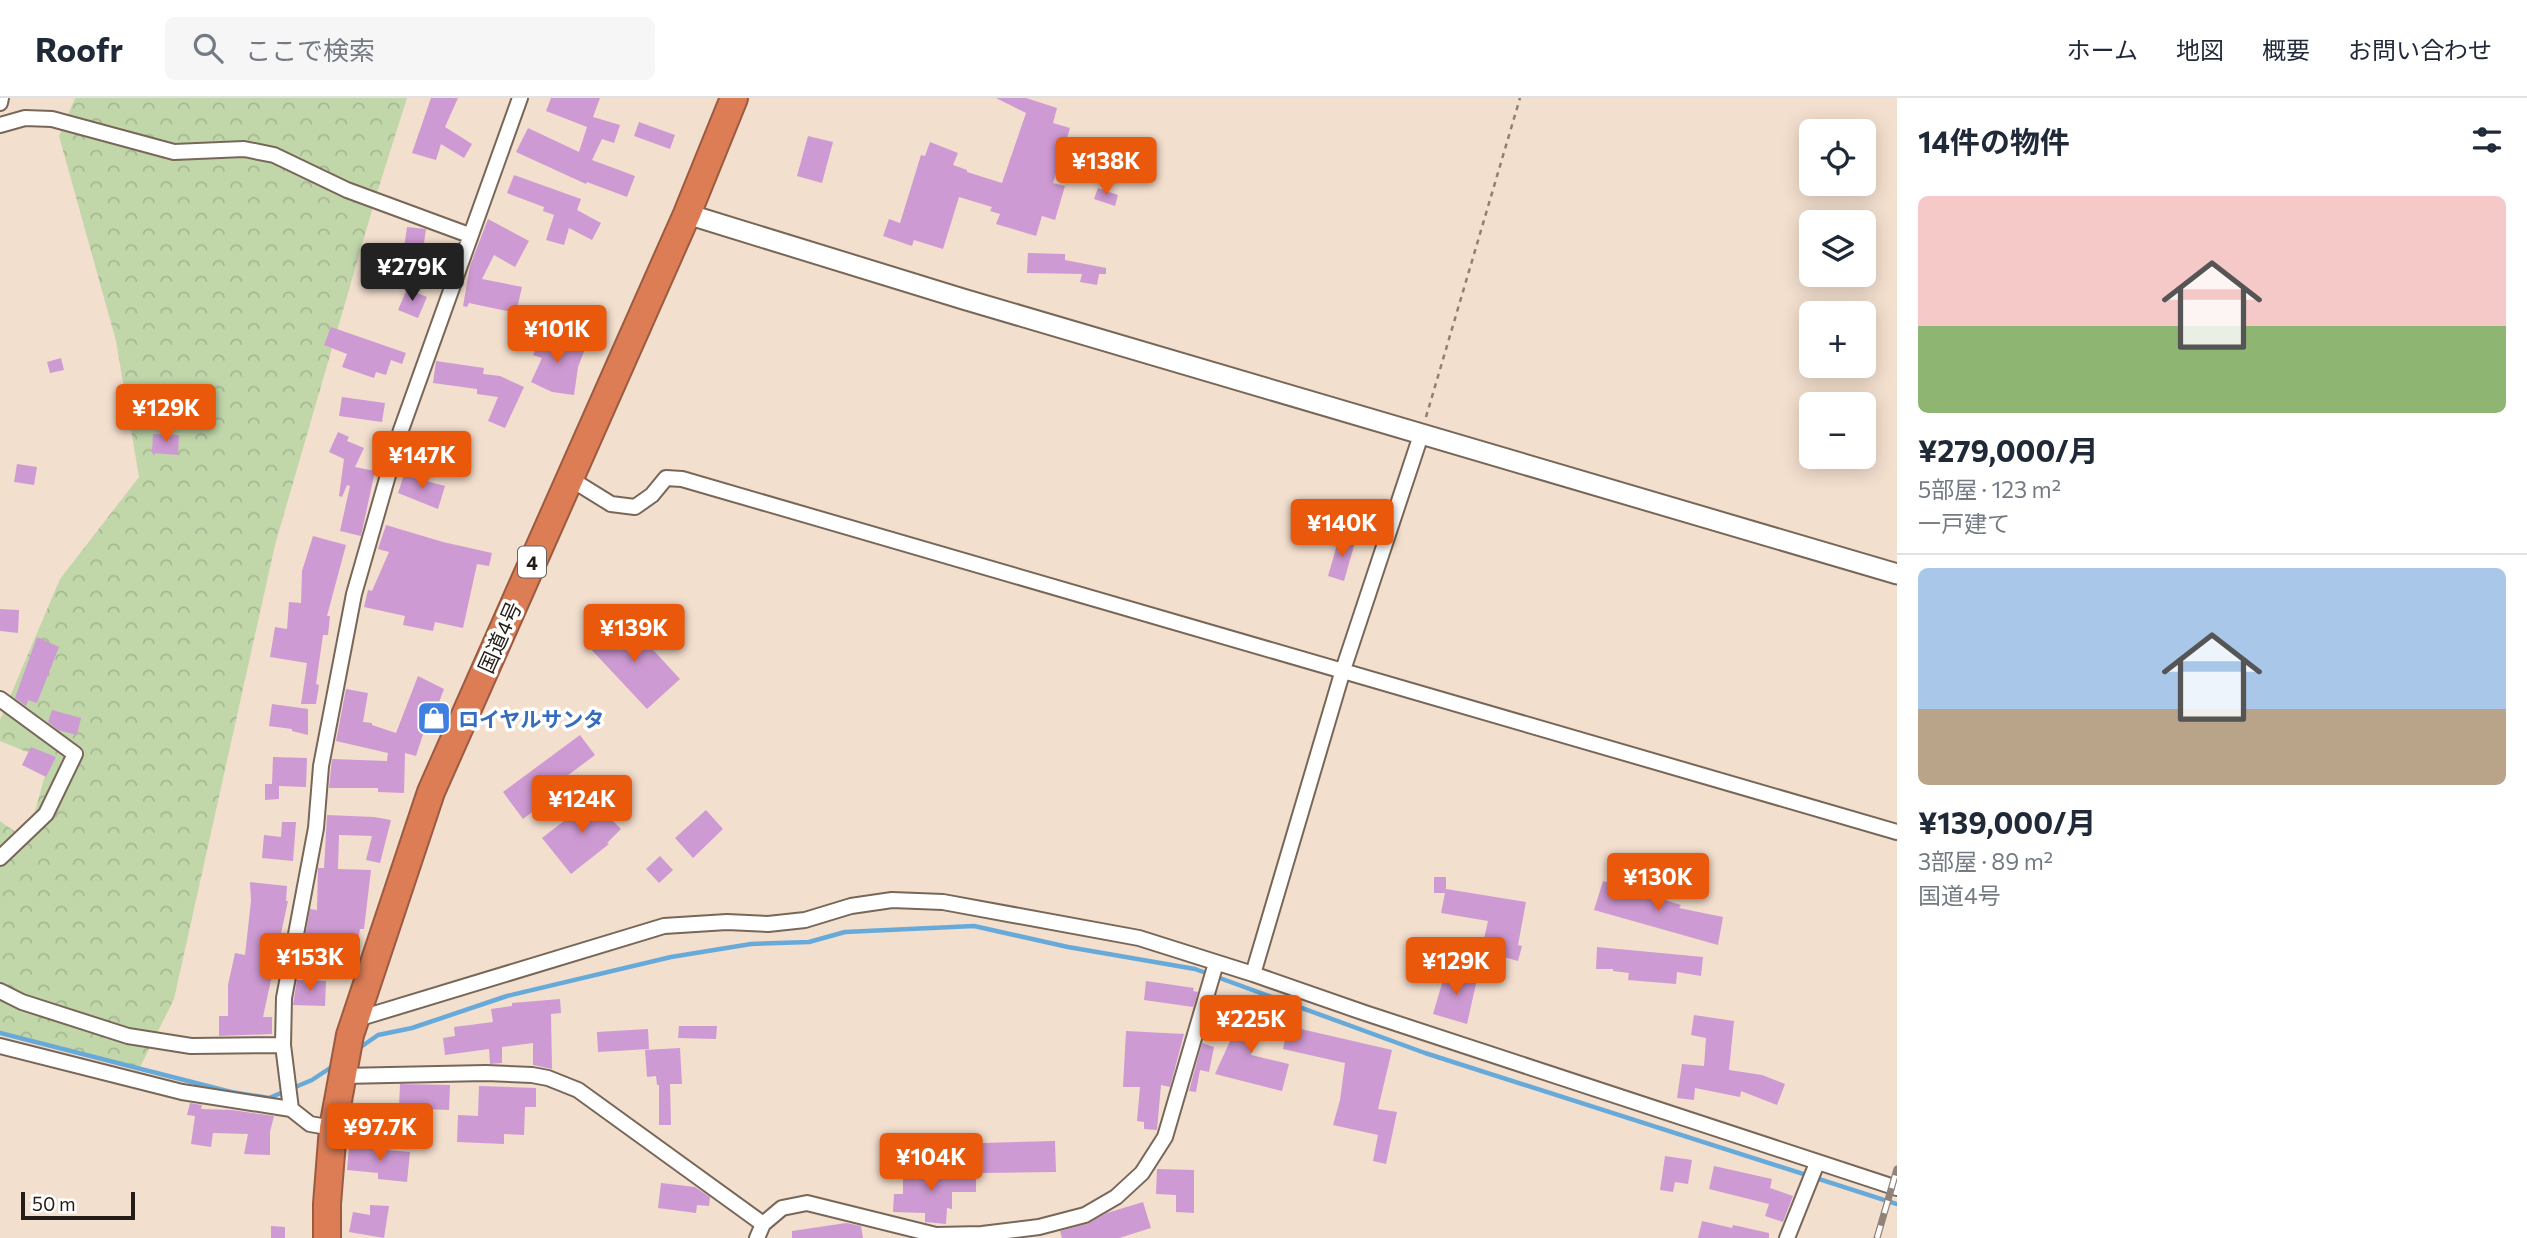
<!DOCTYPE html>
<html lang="ja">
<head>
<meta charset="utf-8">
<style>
  body { margin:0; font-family:Commissioner,"Noto Sans JP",sans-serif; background:#f6f6f7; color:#1f2937; height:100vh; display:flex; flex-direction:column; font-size:26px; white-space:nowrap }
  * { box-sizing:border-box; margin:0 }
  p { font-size:23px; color:#747a83 }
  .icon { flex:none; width:38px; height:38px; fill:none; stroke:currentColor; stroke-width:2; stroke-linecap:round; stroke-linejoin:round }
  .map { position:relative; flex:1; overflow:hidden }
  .panel { display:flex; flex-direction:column; background:#fff; width:630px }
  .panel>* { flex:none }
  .fabs { position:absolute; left:1799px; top:21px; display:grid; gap:14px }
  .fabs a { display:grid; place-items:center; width:77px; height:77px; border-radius:10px; background:#fff; box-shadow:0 4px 18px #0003; font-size:35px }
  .scale { position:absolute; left:21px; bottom:18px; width:114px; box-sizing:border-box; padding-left:7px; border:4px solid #241d17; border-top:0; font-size:19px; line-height:24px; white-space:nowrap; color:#241d17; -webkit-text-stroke:5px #fff; paint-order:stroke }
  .price { position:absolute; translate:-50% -60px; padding:0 16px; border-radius:7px; background:#ea580c; color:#fff; font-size:23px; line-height:46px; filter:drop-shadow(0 2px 4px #0008) }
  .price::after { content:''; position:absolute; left:50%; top:42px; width:21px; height:16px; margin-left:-10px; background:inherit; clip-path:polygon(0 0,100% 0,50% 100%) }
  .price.current { background:#222; color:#fff }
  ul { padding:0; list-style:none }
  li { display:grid; align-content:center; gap:14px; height:371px; padding:0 21px }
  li+li { border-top:2px solid #e0e1e3 }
  li span { display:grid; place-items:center; height:217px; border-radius:10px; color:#555 }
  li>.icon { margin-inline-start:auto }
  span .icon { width:126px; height:126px; fill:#fffc; stroke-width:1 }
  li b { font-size:30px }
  h2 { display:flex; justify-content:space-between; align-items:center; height:84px; padding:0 21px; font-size:30px }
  header { display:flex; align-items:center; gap:42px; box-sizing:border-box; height:98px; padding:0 35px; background:#fff; border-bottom:2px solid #e0e1e3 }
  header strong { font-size:33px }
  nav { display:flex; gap:38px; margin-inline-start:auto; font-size:24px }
  .search { width:490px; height:63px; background:#f6f6f7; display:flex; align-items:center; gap:18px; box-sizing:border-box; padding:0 24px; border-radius:10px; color:#747a83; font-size:26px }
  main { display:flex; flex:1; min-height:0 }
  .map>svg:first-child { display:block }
  .forest { fill:url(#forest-crowns) }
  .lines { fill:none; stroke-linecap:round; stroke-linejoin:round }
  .stream { stroke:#67aada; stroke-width:4.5 }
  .building { fill:#ce9ad3 }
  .street-casing { stroke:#786758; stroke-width:18 }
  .secondary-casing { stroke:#786758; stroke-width:23 }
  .highway-casing { stroke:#9c5b40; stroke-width:30 }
  .path { stroke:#8d8074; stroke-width:2.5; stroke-dasharray:5 5; stroke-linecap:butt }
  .street { stroke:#fff; stroke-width:14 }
  .secondary { stroke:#fff; stroke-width:19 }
  .highway { stroke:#dc7d56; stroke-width:26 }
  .rail-casing { stroke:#918378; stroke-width:7 }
  .rail { stroke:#fff; stroke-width:4.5; stroke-dasharray:13; stroke-linecap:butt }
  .labels { text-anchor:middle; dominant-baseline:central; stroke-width:7; stroke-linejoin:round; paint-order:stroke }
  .shield { fill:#fff; stroke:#66615d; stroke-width:2 }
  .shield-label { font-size:19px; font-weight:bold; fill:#241d17 }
  .street-label { font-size:21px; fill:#241d17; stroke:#fff }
  .shop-label { font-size:21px; font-weight:bold; fill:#366cbe; stroke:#fff; text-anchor:start }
</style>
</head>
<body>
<header>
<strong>Roofr</strong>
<div class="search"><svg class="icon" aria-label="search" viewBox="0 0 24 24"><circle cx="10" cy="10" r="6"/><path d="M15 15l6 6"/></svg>ここで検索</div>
<nav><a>ホーム</a><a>地図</a><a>概要</a><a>お問い合わせ</a></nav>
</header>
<main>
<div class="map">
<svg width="1897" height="1140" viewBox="0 0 1897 1140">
  <defs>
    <pattern id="forest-crowns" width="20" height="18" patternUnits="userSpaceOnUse" patternTransform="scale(1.75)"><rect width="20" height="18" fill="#c1d7aa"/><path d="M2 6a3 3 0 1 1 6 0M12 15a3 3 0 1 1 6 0" fill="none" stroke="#a6b892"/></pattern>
  </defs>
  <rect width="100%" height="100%" fill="#f3dfce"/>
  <path class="forest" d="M75 0H407L377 95 275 447 174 901 140 969 0 936V723L27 742 49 663 0 643V622L60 481 139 379 116 243 59 38Z"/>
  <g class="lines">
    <path class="stream" d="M0 935 231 994 269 1000 312 982 333 968
      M358 951 378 937 412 930 507 898 671 859 751 846 809 844 845 834 974 828 1068 849 1195 871 1425 955 1897 1106"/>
  </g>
  <path class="building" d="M431 0H458L445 29 472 46 464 60 441 46 436 62 412 55Z
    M551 0H600L593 19 620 27 614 45 602 41 592 62 635 78 627 99 587 84 586 86 516 54 528 30 579 54 587 29 546 13Z
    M996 0H1026L1057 10 1053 25 1070 30 1053 85 1065 88 1055 122 1042 118 1036 138 996 126 1000 116 990 113 992 109 959 99 943 151 914 142 912 148 883 138 889 121 900 125 921 57 925 58 930 44 958 55 953 67 967 72V74L1002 85 1026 15Z
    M639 24 675 37 670 51 634 38Z
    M808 38 833 44 822 85 797 78Z
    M514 77 581 101 577 112 601 125 592 142 569 130 564 147 546 142 554 117 543 113 544 109 507 95Z
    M1098 90 1118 97 1115 108 1094 101Z
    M488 121 529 143 515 169 494 157 482 181 522 189 516 215 469 205 467 209 463 208 470 168Z
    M407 129 426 131 423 152 404 150Z
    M1028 155 1065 156V162L1106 170V176H1099L1097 187 1080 184 1082 176 1027 175Z
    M407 191 427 199 418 220 398 212Z
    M331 229 406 255 402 266 391 262 386 277 376 274 374 280 342 269 347 256 324 247Z
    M543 234 585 251 578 269 574 297 552 294 531 284 542 260 533 257Z
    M61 260 64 272 50 275 47 264Z
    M436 263 484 270 483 276 500 278 524 289 505 330 488 323 498 299 477 296V291L433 285Z
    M342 299 385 305 382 324 339 318Z
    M338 334 349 339 347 343 364 350 355 369 375 373 361 438 340 433 350 388 347 387 342 399 339 398 344 361 329 354Z
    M153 336 179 337 178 357 152 355Z
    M415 339 464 351 460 368 410 356Z
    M17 366 37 369 34 387 14 384Z
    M404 377 445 388 438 411 398 395Z
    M386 427 443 444 492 455 489 468 477 466 463 530 435 524 433 533 403 527 405 518 364 509 368 492 372 493 389 454 378 451Z
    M313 438 346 447 327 518H330L328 537H323L316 586 319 587 316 606H301L307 565 270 559 275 529 287 531 289 504 301 505 302 473Z
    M1339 440 1355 444 1344 483 1328 478Z
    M0 511 19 512 18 535 0 533Z
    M614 524 623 533 630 527 680 581 647 611 588 548Z
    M37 539 59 549 37 605 28 602 26 608 15 600Z
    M418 578 444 591 431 625 427 624 416 658 405 655 404 695 378 694V690H329L332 661 387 663 388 655 336 643 346 591 368 595 363 624 372 625V627L396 635Z
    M272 606 308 611V637L292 633V631L269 628Z
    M52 612 81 620 77 637 58 632 48 624Z
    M580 637 595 657 535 702 540 708 523 721 503 694Z
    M31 649 56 659 46 679 22 667Z
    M273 659 307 660 306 689 279 688V701L265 702V686H272Z
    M585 695 621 731 607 745 609 746 571 776 542 740 582 709 576 704Z
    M706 712 723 731 693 760 675 740Z
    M327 717 374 719 391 722 380 765 366 762 372 738 339 737 338 771 371 772 364 831H360L358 844 305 839 310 811 317 812 318 770H324Z
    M282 724H296L293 763 262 760 264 737 281 739Z
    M660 758 673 772 659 785 646 771Z
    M1434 779H1446V791L1526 804 1518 847 1522 848 1518 863 1500 858 1497 868 1479 863 1488 823 1441 815 1445 795H1434Z
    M1603 783 1681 807 1679 810 1723 819 1718 847 1594 812Z
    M250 784 287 788 286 803H288L263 919H272V936L219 938V918H228V887L235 855 245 857 251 803Z
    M1597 849 1703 859 1701 878 1677 874 1676 886 1628 882 1629 875 1613 873V871H1596Z
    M1446 872 1477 881 1467 926 1433 916Z
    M297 882 326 883 325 908 293 907Z
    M1146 883 1194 890 1193 893 1198 894 1193 909 1144 902Z
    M1216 898 1224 899 1220 917 1211 915Z
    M560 901 561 915 551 916 552 971 533 967V945L502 949V965L490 966 489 951 445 957 443 940 455 938 454 929 493 924 491 911 512 908V905Z
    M1246 908 1269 918 1251 957 1289 966 1282 993 1215 976Z
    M1694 917 1734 923 1729 972 1762 977 1785 986 1777 1007 1741 993 1740 999 1695 990 1694 1002 1677 1000 1682 966 1704 968 1706 940 1691 937Z
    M679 928H717L716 941 678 940Z
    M1288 928 1392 952 1378 1011 1397 1014 1386 1066 1373 1063 1378 1037 1333 1027 1340 1002 1345 965 1283 951Z
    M648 931 649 951 598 954 597 934Z
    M1126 933 1184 936 1170 989 1161 987 1157 1032 1144 1031V1024L1137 1023 1140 989H1123Z
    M1202 945 1214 949 1209 974 1200 972 1196 994 1189 993Z
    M680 950 682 986H670L671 1027H659V987H657L656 978 647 979 645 952Z
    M400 986 450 987 449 1012 399 1010Z
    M479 988 536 990V1009H525L524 1037 504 1036V1046L457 1044 458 1017 478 1018Z
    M190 1005 202 1007 201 1011 232 1012 274 1018 270 1034V1057L244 1056 248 1036 213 1035 211 1049 191 1046 195 1018 187 1017Z
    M1055 1043 1056 1074 983 1075 982 1045Z
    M349 1049 410 1054 407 1084 378 1081V1075L347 1072Z
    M1665 1058 1692 1062 1688 1086 1675 1084 1673 1094 1660 1092Z
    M1714 1068 1772 1081 1770 1090 1793 1098 1783 1124 1765 1118 1769 1106 1709 1091Z
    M1157 1071 1194 1072V1115L1176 1114V1097L1156 1096Z
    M903 1072 953 1073V1077H976V1094H952V1111L947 1110 946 1126 925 1124V1115L893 1114 894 1096H903Z
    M661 1085 695 1089 710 1099 709 1108 697 1107 696 1115 658 1110Z
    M1143 1104 1151 1130 1119 1140H1062L1060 1133 1087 1126 1107 1115Z
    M370 1107 389 1108 384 1140 349 1134 353 1114 370 1117Z
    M1702 1123 1732 1130 1733 1127 1769 1135V1140H1698Z
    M846 1125 861 1128 863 1140H792V1133Z
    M271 1128 285 1129V1140H271Z"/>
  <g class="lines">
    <g class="street-casing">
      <path id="street" d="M0 5 1 0
        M0 27 25 20 52 21 174 54 244 51 274 57 347 92 469 137
        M569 380 611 406 635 409 652 397 666 380 682 381 1897 734
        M0 601 75 656 46 716 0 760
        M1253 876 1343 572 1421 337
        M0 893 22 904 128 938 191 948 283 947
        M354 922 664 828 727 824 768 826 805 822 851 808 892 802 943 804 1139 840 1253 876 1365 915 1897 1090
        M0 948 182 994 291 1011 310 1026 333 1030
        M342 978 486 975 532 977 548 980 578 992 763 1126
        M291 1011 283 947 284 900 316 730 321 668 354 496 401 332 520 0
        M757 1140 763 1126 782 1110 807 1105 936 1137 982 1136 1039 1129 1085 1117 1116 1099 1142 1075 1165 1039 1216 865
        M1787 1140 1817 1065"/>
    </g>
    <g class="secondary-casing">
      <path id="secondary" d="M687 116 963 201 1897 476"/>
    </g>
    <g class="highway-casing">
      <path id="highway" d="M327 1140V1106L333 1030 350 937 431 694 687 116 734 0"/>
    </g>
    <path class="path" d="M1426 319 1520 0"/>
    <use href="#street" class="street"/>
    <use href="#secondary" class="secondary"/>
    <use href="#highway" class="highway"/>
    <g class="rail-casing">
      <path id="rail" d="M1877 1140 1897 1071"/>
    </g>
    <use href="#rail" class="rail"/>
  </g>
  <defs>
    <g id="shop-square" transform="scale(1.75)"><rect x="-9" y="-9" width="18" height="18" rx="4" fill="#3f7fe0" stroke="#fff"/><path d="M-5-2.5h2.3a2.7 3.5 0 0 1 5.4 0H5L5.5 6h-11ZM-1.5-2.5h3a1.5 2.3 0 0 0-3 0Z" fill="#fff"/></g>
  </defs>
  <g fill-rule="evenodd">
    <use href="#shop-square" x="434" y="620"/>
  </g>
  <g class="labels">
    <rect class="shield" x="518" y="448.5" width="28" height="31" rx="5"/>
    <g class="shield-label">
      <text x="532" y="464">4</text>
    </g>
    <g class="street-label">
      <text transform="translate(499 539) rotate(-66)">国道4号</text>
    </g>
    <g class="shop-label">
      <text x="458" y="620">ロイヤルサンタ</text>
    </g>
  </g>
</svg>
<div class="fabs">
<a><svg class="icon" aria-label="locate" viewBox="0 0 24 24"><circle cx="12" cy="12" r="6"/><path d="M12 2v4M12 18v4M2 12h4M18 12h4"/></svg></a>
<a><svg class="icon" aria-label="layers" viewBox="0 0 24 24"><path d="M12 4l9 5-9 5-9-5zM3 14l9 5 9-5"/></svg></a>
<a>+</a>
<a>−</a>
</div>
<div class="scale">50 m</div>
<b class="price" style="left:1106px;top:99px">¥138K</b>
<b class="price current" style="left:412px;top:205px">¥279K</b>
<b class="price" style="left:557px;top:267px">¥101K</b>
<b class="price" style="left:166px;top:346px">¥129K</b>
<b class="price" style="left:422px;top:393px">¥147K</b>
<b class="price" style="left:1342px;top:461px">¥140K</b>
<b class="price" style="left:634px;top:566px">¥139K</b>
<b class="price" style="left:582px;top:737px">¥124K</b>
<b class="price" style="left:1658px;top:815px">¥130K</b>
<b class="price" style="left:310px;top:895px">¥153K</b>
<b class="price" style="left:1456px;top:899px">¥129K</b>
<b class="price" style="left:1251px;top:957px">¥225K</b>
<b class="price" style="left:380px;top:1065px">¥97.7K</b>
<b class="price" style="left:931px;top:1095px">¥104K</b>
</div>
<section class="panel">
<h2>14件の物件<svg class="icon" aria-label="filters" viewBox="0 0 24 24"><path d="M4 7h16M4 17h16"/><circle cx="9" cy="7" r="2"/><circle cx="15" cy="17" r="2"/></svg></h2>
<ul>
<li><span style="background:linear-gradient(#f6c9c9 60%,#8fb573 0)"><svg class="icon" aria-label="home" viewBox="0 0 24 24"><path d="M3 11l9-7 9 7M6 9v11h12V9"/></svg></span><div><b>¥279,000/月</b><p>5部屋 · 123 m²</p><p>一戸建て</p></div></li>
<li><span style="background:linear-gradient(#a9c7e8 65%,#b9a48a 0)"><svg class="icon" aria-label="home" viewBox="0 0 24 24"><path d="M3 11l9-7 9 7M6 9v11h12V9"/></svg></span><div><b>¥139,000/月</b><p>3部屋 · 89 m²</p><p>国道4号</p></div></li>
</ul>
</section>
</main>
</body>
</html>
